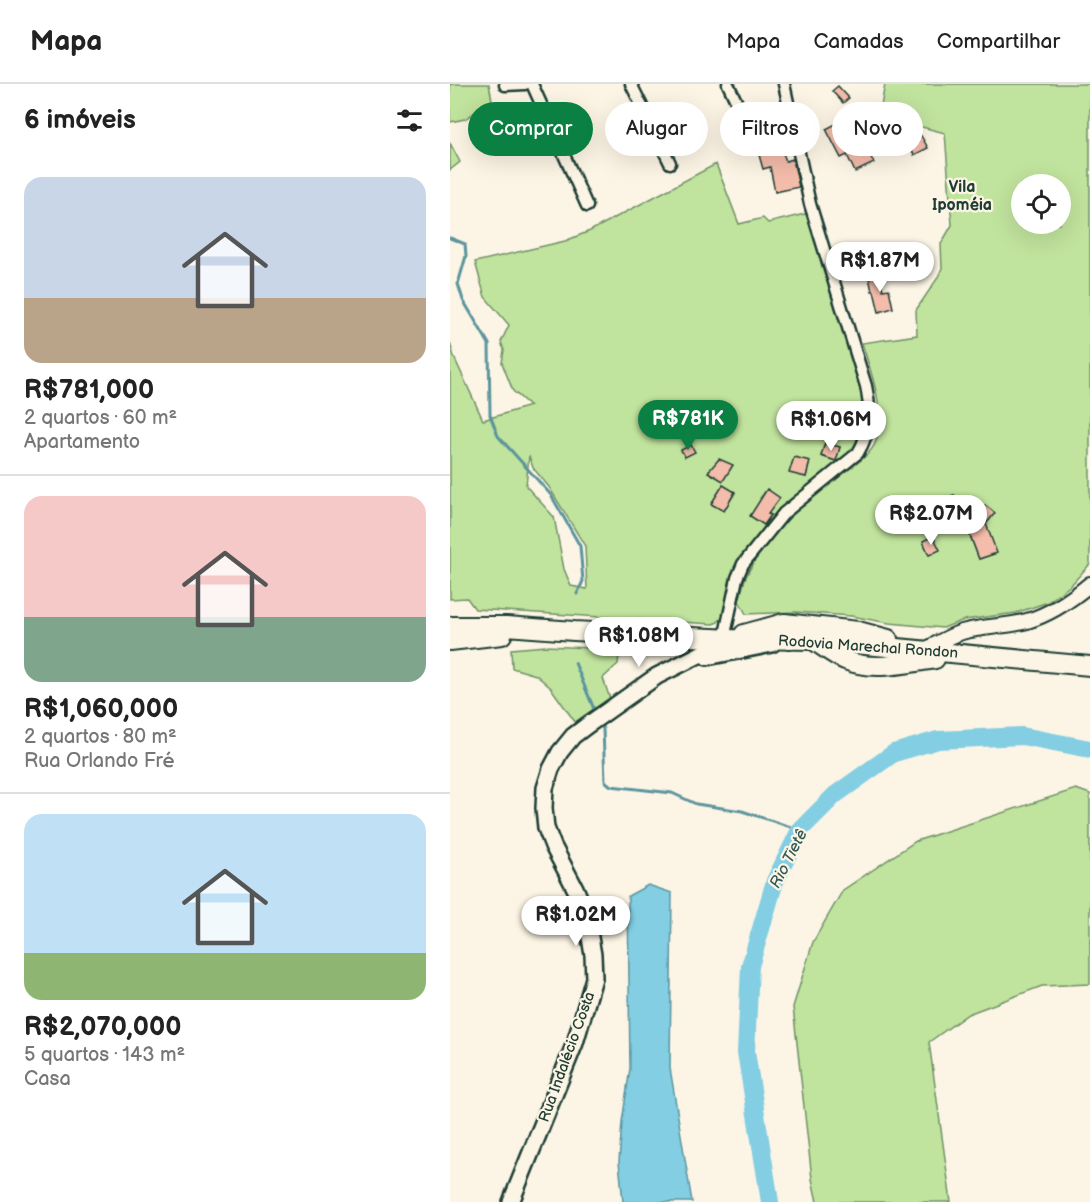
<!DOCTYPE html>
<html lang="pt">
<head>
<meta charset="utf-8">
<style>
  body { margin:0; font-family:"Balsamiq Sans",sans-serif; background:#f2f2f2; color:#222; height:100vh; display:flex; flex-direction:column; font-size:22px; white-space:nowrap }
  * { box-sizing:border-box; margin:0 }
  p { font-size:20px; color:#767676 }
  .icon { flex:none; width:33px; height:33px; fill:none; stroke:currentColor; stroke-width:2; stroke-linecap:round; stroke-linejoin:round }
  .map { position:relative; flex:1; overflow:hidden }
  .panel { display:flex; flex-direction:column; background:#fff; width:450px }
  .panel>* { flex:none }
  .banner { position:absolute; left:18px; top:18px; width:531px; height:54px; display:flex; gap:12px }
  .fabs { position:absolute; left:561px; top:90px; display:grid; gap:12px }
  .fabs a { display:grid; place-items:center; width:60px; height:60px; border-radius:50%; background:#fff; box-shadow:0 6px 24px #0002; font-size:30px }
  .price { position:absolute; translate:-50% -51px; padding:0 14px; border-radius:21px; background:#fff; color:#222; font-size:20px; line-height:39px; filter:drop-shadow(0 2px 3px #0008) }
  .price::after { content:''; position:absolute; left:50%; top:36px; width:18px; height:14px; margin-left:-9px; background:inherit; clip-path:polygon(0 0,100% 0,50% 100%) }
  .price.current { background:#0b8043; color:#fff }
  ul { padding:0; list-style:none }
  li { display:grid; align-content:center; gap:12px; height:318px; padding:0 24px }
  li+li { border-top:2px solid #e0e0e0 }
  li span { display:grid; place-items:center; height:186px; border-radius:18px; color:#555 }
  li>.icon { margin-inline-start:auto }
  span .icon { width:108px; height:108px; fill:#fffc; stroke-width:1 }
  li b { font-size:26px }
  h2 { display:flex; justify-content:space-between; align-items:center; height:72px; padding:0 24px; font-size:26px }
  .chip { padding:0 21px; border-radius:27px; background:#fff; box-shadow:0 6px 24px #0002; font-size:21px; line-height:54px }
  .chip.current { background:#0b8043; color:#fff }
  header { display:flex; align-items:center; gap:36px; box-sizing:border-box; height:84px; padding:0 30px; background:#fff; border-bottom:2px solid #e0e0e0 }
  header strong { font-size:28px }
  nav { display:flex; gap:33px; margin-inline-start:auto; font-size:21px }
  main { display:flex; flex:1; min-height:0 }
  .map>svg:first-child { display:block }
  .green { fill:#c0e39d; stroke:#709068; stroke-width:1.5; fill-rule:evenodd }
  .water { fill:#83cee3; stroke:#5b949d; stroke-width:1.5 }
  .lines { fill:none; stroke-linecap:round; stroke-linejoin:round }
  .stream { stroke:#5b949d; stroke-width:3 }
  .river { stroke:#83cee3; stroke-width:18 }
  .building { fill:#f4bcaa; stroke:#1f3d34; stroke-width:1.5 }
  .minor-casing { stroke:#1f3d34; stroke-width:15 }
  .tertiary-casing { stroke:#1f3d34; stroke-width:18 }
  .secondary-casing { stroke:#1f3d34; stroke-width:20 }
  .primary-casing { stroke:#1f3d34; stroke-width:22 }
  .minor { stroke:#fcf5e5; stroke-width:10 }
  .tertiary { stroke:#fcf5e5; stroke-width:14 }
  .secondary { stroke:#fcf5e5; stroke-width:15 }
  .primary { stroke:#fcf5e5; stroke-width:18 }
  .labels { text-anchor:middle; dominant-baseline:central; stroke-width:4.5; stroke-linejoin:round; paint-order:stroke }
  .street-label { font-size:15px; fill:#1f3d34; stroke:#fcf5e5 }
  .neighbourhood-label { font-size:16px; font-weight:bold; fill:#1f3d34; stroke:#fcf5e5 }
  .water-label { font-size:16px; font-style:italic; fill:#335a57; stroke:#fcf5e5 }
</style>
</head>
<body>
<header>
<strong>Mapa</strong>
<nav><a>Mapa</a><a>Camadas</a><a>Compartilhar</a></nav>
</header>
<main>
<section class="panel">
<h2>6 imóveis<svg class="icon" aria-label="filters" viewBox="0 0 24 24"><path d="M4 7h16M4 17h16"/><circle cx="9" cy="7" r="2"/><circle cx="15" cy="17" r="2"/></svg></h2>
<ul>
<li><span style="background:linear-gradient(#c9d6e8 65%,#b9a48a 0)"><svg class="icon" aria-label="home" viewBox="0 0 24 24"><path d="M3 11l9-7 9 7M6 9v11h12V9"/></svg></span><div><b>R$781,000</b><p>2 quartos · 60 m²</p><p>Apartamento</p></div></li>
<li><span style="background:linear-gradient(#f6c9c9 65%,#7fa58c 0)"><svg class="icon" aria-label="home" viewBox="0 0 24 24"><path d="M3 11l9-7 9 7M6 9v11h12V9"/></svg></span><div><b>R$1,060,000</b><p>2 quartos · 80 m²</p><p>Rua Orlando Fré</p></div></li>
<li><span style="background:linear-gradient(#bfe0f5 75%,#8fb573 0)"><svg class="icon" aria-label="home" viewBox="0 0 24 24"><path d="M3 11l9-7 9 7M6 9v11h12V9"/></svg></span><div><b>R$2,070,000</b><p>5 quartos · 143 m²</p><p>Casa</p></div></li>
</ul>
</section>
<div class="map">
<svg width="640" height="1118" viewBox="0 0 640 1118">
  <rect width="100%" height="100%" fill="#fcf5e5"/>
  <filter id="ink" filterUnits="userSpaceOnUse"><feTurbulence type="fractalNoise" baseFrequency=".0167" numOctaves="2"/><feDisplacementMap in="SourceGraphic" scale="12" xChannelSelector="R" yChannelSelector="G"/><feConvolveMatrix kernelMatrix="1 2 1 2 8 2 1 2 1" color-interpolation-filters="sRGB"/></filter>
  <g filter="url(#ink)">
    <path class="green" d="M0 0H39L42 16 15 35 0 38Z
      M435 0H640V480L621 501 598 518 566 529 514 536 493 544 439 539 401 532 346 528 296 530 289 517C291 510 293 502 295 495 311 458 345 427 375 402 389 391 421 374 426 357 436 326 421 289 412 259L467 251 466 226 487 195 492 184 491 160 502 141 495 49 468 42H443L431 22ZM572 100H610V140H572ZM504 411 510 426 497 431 491 416ZM535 421 544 428 536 440 546 469 529 475 518 446 507 444 509 428 528 430ZM483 452 489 466 479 471 473 457Z
      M0 59 10 78 0 86Z
      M266 80 289 140 313 134 318 139 359 129 417 321V333L406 366 396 376 347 412 310 449 289 478 273 532 268 538 263 540 25 525 17 514 0 515V259L4 273 33 336 80 322 63 307 52 279 54 266 51 258 59 241 35 213 25 178 115 157 140 147ZM375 359 390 363 385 377 371 372ZM79 372 83 384 99 403 135 462 137 505 121 502 114 485 104 433 76 402ZM344 373 360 377 356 393 340 389ZM273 401 285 409 274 427 261 420ZM317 405 329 414 322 423 310 414ZM307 422 321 431 314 441 301 432Z
      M96 562 162 565 169 571 168 580 153 594 160 615 125 638 101 604 86 591 62 584 61 565Z
      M626 705 640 710V900L592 902 518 930 479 958 501 1118H367L362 1095 343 923 363 858 393 806 466 757Z"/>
    <path class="water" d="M198 801 222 809 220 984 242 1118H173L169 1078 172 1038 180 984 178 812Z"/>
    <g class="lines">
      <path class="stream" d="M0 154 15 160 16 172 8 200 13 216 39 260 40 331 48 352 101 411 130 462 133 497 127 510
        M125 579 146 630
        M150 639 153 645 155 697 161 702 222 709 246 720 292 727 350 746"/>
      <path class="river" d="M320 1118 296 968 300 882 325 797 350 746 385 711 444 669 488 656 572 652 640 665"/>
    </g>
    <path class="building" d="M388 2 399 14 393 19 382 7Z
      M399 33 424 79 405 88 397 71 391 74 376 45Z
      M321 37 336 77 343 75 349 103 325 108 320 83 313 85 309 71 322 68 318 52 311 55 306 44Z
      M470 50 478 64 464 71 457 57Z
      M431 165 436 183 425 186 421 167Z
      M428 187 433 206 439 205 443 224 429 228 424 207H422L418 189Z
      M375 359 390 363 386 377 371 372Z
      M241 361 245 368 235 373 231 366Z
      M344 373 360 377 356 393 339 389Z
      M269 375 283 381 273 397 258 388Z
      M273 401 285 408 274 427 261 420Z
      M317 405 330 414 318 430 321 431 314 441 300 432Z
      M504 411 510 426 497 431 491 416Z
      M535 421 545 429 536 440 547 469 529 475 518 446 507 444 509 428 528 430Z
      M483 452 490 466 479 471 473 457Z"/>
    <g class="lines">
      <g class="minor-casing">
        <path id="minor" d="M82 0 137 122
          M181 0 220 79
          M278 0 293 32
          M55 1 75 0
          M274 555 287 494 293 480 334 429 408 369C421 347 421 326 416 302L360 120 334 0"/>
      </g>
      <g class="tertiary-casing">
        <path id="tertiary" d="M475 566C487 560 499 552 512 548 533 542 556 543 577 537 601 530 621 516 640 500"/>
      </g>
      <g class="secondary-casing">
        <path id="secondary" d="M257 573 322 560
          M61 1118 125 959 144 894 143 871 136 830 125 804 103 762 96 744 94 724 95 704 101 685 110 668 123 652 139 640 207 592 281 555"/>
      </g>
      <g class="primary-casing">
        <path id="primary" d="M0 542H56L124 547 281 555 362 556 640 582
          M294 550 334 539 408 547 438 555
          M0 557 52 551
          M366 558C375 564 385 572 395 576 423 588 457 579 485 575"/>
      </g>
      <use href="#minor" class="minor"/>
      <use href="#tertiary" class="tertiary"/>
      <use href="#secondary" class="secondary"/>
      <use href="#primary" class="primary"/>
    </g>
  </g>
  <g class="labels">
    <g class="street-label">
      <text transform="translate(418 563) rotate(4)">Rodovia Marechal Rondon</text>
      <text transform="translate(117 973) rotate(-70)">Rua Indalécio Costa</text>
    </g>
    <g class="neighbourhood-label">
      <text x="512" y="103">Vila<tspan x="512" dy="18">Ipoméia</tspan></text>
    </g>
    <g class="water-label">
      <text transform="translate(339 775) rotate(-63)">Rio Tietê</text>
    </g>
  </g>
</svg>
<div class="fabs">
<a><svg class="icon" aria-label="locate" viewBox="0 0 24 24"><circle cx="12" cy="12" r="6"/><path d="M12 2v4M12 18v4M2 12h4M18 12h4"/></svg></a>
</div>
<b class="price" style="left:430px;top:209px">R$1.87M</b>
<b class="price current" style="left:238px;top:367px">R$781K</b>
<b class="price" style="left:381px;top:368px">R$1.06M</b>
<b class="price" style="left:481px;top:462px">R$2.07M</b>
<b class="price" style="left:189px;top:584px">R$1.08M</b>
<b class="price" style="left:126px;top:863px">R$1.02M</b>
<div class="banner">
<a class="chip current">Comprar</a>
<a class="chip">Alugar</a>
<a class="chip">Filtros</a>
<a class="chip">Novo</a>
</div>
</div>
</main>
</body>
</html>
